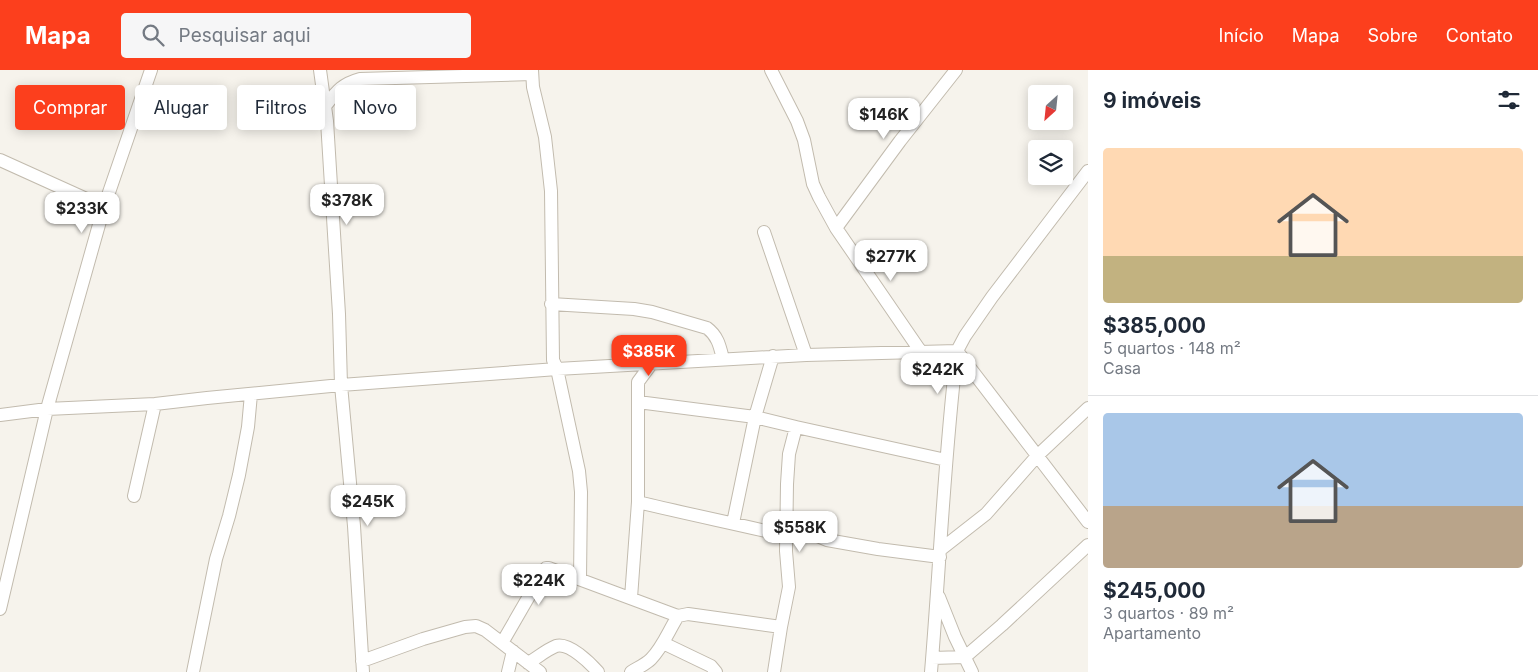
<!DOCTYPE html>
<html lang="pt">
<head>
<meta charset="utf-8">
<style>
  body { margin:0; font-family:Inter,sans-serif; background:#f6f6f7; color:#1f2937; height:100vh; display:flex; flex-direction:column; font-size:19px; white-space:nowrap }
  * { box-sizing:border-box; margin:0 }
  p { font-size:16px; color:#747a83 }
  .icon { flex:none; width:28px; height:28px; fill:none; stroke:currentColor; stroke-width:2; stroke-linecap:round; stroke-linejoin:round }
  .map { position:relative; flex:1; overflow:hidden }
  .drawer { display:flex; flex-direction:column; background:#fff; width:450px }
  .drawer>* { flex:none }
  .guide { position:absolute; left:15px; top:15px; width:475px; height:45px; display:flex; gap:10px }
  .needle { width:32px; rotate:207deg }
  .fabs { position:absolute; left:1028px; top:15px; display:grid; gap:10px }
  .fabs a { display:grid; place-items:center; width:45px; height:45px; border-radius:5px; background:#fff; box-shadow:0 2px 12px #0003; font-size:25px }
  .price { position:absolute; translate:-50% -42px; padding:0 11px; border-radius:10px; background:#fff; color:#222; font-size:16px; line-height:32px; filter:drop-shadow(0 1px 2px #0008) }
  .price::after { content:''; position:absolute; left:50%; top:30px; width:15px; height:11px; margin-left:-8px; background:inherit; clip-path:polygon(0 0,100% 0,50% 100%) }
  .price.on { background:#fc3f1d; color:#fff }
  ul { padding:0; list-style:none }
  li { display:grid; align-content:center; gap:10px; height:265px; padding:0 15px }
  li+li { border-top:1px solid #e0e1e3 }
  li span { display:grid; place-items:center; height:155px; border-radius:5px; color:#555 }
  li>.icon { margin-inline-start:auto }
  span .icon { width:90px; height:90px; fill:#fffc; stroke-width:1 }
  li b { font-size:21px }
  h2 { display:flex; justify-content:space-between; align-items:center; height:60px; padding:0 15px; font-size:21px }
  .chip { padding:0 18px; border-radius:5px; background:#fff; box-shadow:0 2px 12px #0003; font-size:18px; line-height:45px }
  .chip.on { background:#fc3f1d; color:#fff }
  header { display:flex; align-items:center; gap:30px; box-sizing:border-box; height:70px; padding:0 25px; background:#fc3f1d; color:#fff }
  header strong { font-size:24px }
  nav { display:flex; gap:28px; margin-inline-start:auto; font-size:18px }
  .search { width:350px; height:45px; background:#f6f6f7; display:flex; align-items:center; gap:12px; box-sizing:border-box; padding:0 18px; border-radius:5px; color:#747a83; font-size:19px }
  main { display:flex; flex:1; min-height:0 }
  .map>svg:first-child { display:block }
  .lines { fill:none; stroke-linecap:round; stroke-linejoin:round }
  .minor-casing { stroke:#c2bbae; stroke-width:14 }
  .minor { stroke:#fff; stroke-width:12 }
</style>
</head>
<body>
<header>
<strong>Mapa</strong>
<div class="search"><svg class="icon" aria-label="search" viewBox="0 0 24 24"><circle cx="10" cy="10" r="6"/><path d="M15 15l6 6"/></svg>Pesquisar aqui</div>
<nav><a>Início</a><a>Mapa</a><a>Sobre</a><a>Contato</a></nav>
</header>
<main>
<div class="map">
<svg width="1088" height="602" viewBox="0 0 1088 602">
  <rect width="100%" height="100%" fill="#f6f3ec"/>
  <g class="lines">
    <g class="minor-casing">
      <path id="minor" d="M320 0 327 51 339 244 341 315 354 456 363 602
        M532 0 533 17 545 67 551 121 553 290 557 299 579 401 581 422 580 509
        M771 0 797 51 804 70 813 114 819 127 836 158 921 282
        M326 35C337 21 342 14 360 9L532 4
        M0 90 104 137
        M836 158 900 71 956 0
        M764 162 806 285
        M551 234 634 239 652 242 707 258C718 266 720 277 723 289
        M638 332 755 347 796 357 946 390
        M0 345 47 339 155 334 207 328 341 315 557 299 806 285 957 281 1088 452
        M134 426 155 334
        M638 432C687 444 737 454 787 466
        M733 453 755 347 773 286
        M787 453 827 470 878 479 940 487
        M940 480 986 444 1037 386 1088 338
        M939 527 955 567 972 602
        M631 528 638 432V312L652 293
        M0 539 47 339 104 137 151 0
        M502 573 543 502 546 498H549L678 546 688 544 781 557
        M663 573 711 596 716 602
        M932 588 965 587 1002 555 1088 475
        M362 591 423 569 465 557 476 556 485 560 540 602
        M528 593C537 588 546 580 556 576 569 572 590 593 598 602
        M193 602 216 489 229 446 239 405 248 357 251 324
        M508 602 513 581
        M631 602C637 598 645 595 651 589 663 577 669 560 678 546
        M774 602 781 557 789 517 786 481 787 414 789 384 796 357
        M931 602C940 495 944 388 957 281L965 266 992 227 1088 101"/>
    </g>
    <use href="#minor" class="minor"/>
  </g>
</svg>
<div class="fabs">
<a><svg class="needle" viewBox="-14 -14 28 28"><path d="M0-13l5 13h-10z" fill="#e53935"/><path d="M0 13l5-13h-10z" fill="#747a83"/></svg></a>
<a><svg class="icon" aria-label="layers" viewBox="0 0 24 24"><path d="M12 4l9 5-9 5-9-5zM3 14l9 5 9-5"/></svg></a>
</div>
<b class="price" style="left:884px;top:70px">$146K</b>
<b class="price" style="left:347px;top:156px">$378K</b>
<b class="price" style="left:82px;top:164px">$233K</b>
<b class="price" style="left:891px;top:212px">$277K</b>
<b class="price on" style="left:649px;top:307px">$385K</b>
<b class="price" style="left:938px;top:325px">$242K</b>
<b class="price" style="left:368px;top:457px">$245K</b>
<b class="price" style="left:800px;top:483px">$558K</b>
<b class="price" style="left:539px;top:536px">$224K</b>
<div class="guide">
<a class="chip on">Comprar</a>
<a class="chip">Alugar</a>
<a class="chip">Filtros</a>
<a class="chip">Novo</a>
</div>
</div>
<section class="drawer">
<h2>9 imóveis<svg class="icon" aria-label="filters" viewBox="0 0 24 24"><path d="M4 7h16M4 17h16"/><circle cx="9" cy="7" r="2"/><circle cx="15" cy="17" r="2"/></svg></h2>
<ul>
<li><span style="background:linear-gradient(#ffd9b3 70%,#c2b280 0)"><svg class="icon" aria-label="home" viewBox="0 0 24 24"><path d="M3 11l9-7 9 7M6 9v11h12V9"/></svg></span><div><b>$385,000</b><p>5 quartos · 148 m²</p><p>Casa</p></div></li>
<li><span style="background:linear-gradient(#a9c7e8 60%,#b9a48a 0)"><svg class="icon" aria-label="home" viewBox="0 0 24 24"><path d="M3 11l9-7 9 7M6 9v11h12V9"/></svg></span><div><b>$245,000</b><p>3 quartos · 89 m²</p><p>Apartamento</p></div></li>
</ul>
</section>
</main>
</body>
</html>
